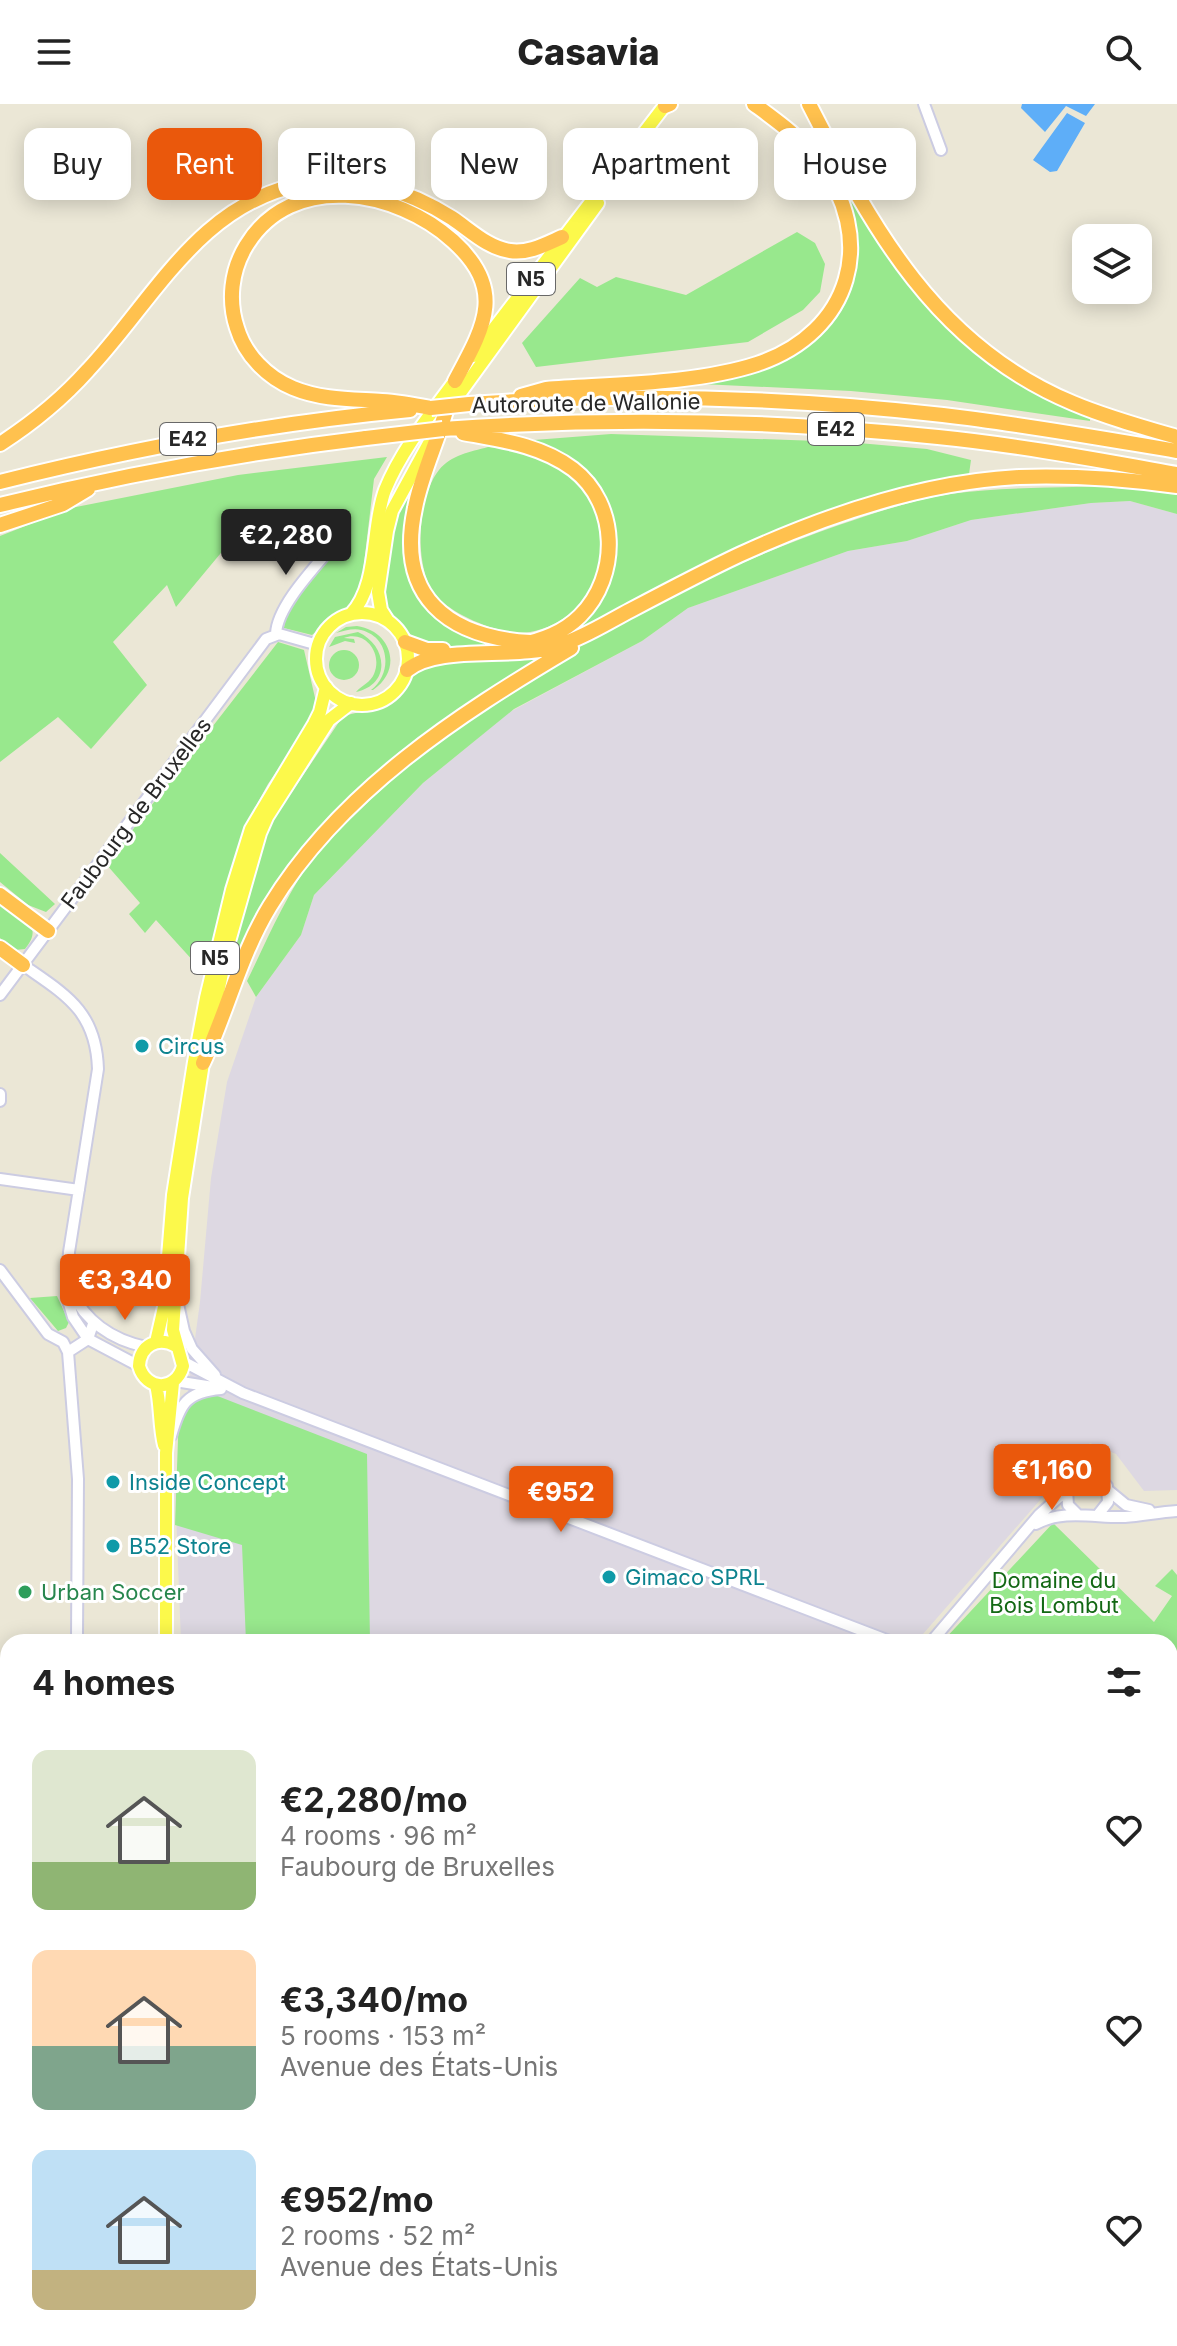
<!DOCTYPE html>
<html lang="en">
<head>
<meta charset="utf-8">
<style>
  body { margin:0; font-family:Inter,sans-serif; background:#f2f2f2; color:#222; height:100vh; display:flex; flex-direction:column; font-size:30px; white-space:nowrap }
  * { box-sizing:border-box; margin:0 }
  p { font-size:26px; color:#767676 }
  .icon { flex:none; width:44px; height:44px; fill:none; stroke:currentColor; stroke-width:2; stroke-linecap:round; stroke-linejoin:round }
  .map { position:relative; flex:1; overflow:hidden }
  .side { position:absolute; left:0px; top:1530px; width:1178px; height:712px; display:flex; flex-direction:column; background:#fff; border-radius:24px 24px 0 0; box-shadow:0 4px 20px #0003 }
  .side>* { flex:none }
  .guide { position:absolute; left:24px; top:24px; width:1130px; height:72px; display:flex; gap:16px }
  .buttons { position:absolute; left:1072px; top:120px; display:grid; gap:16px }
  .buttons a { display:grid; place-items:center; width:80px; height:80px; border-radius:16px; background:#fff; box-shadow:0 4px 20px #0003; font-size:40px }
  .price { position:absolute; translate:-50% -68px; padding:0 18px; border-radius:8px; background:#ea580c; color:#fff; font-size:26px; line-height:52px; filter:drop-shadow(0 2px 4px #0008) }
  .price::after { content:''; position:absolute; left:50%; top:48px; width:24px; height:18px; margin-left:-12px; background:inherit; clip-path:polygon(0 0,100% 0,50% 100%) }
  .price.active { background:#222; color:#fff }
  ul { padding:0; list-style:none }
  li { display:flex; align-items:center; gap:24px; height:200px; padding:0 32px }
  li span { display:grid; place-items:center; flex:none; width:224px; height:160px; border-radius:16px; color:#555 }
  li>.icon { margin-inline-start:auto }
  span .icon { width:96px; height:96px; fill:#fffc; stroke-width:1 }
  li b { font-size:34px }
  h2 { display:flex; justify-content:space-between; align-items:center; height:96px; padding:0 32px; font-size:34px }
  .pill { padding:0 28px; border-radius:16px; background:#fff; box-shadow:0 4px 20px #0003; font-size:28px; line-height:72px }
  .pill.active { background:#ea580c; color:#fff }
  header { display:flex; justify-content:space-between; align-items:center; height:104px; padding:0 32px; background:#fff; font-size:36px; font-weight:800 }
  .map>svg:first-child { display:block }
  .industrial { fill:#ddd8e2 }
  .green { fill:#98e88d }
  .water { fill:#5eaef8 }
  .lines { fill:none; stroke-linecap:round; stroke-linejoin:round }
  .minor-casing { stroke:#cccce2; stroke-width:14 }
  .major-casing { stroke:#fff; stroke-width:16 }
  .highway-casing { stroke:#fff; stroke-width:18 }
  .minor { stroke:#fff; stroke-width:10 }
  .major { stroke:#fcf94b; stroke-width:12 }
  .highway { stroke:#ffc14e; stroke-width:14 }
  .highway-bridge-casing { stroke:#fff; stroke-width:18; stroke-linecap:butt }
  .highway-bridge { stroke:#ffc14e; stroke-width:14 }
  .culture-dot { fill:#0f9aa8; stroke:#fff; stroke-width:3 }
  .leisure-dot { fill:#2e9e5b; stroke:#fff; stroke-width:3 }
  .labels { text-anchor:middle; dominant-baseline:central; stroke-width:6; stroke-linejoin:round; paint-order:stroke }
  .shield { fill:#fff; stroke:#686868; stroke-width:2 }
  .shield-label { font-size:20px; font-weight:bold; fill:#272727 }
  .street-label { font-size:22px; fill:#272727; stroke:#fff }
  .culture-label { font-size:22px; fill:#0d838f; stroke:#fff; text-anchor:start }
  .park-label { font-size:22px; fill:#136814; stroke:#fff }
  .leisure-label { font-size:22px; fill:#27864d; stroke:#fff; text-anchor:start }
</style>
</head>
<body>
<header><svg class="icon" aria-label="menu" viewBox="0 0 24 24"><path d="M4 6h16M4 12h16M4 18h16"/></svg>Casavia<svg class="icon" aria-label="search" viewBox="0 0 24 24"><circle cx="10" cy="10" r="6"/><path d="M15 15l6 6"/></svg></header>
<div class="map">
<svg width="1177" height="2242" viewBox="0 0 1177 2242">
  <rect width="100%" height="100%" fill="#ebe7d6"/>
  <path class="industrial" d="M1130 397 1177 410V1386L1144 1387 1116 1350 1090 1339 916 1538H181L175 1382 200 1198 211 1074 227 978 256 893 301 831 314 791 423 679 510 608 642 537 688 504 848 447 907 437 971 416 1091 399Z"/>
  <path class="green" d="M848 92C863 106 883 148 898 168 950 239 1011 281 1090 314V317L947 296 851 287 701 280C717 274 737 275 755 269 838 242 878 177 848 92Z
    M797 128 815 139 825 160 820 188 803 206 748 238 536 263 522 239 580 174 597 183 616 173 686 191Z
    M611 330 847 338 927 345 971 356 969 370 839 408 575 531 547 540C563 531 580 523 592 509 623 469 624 404 586 368 571 353 553 345 534 336Z
    M488 343C498 344 508 344 518 347 570 359 614 405 600 461 596 478 587 496 573 507 561 518 546 525 530 528 504 533 454 512 436 492 413 465 417 393 439 366 451 351 470 348 488 343Z
    M387 353 374 375 359 502 338 510 312 531 284 524 286 502 336 435 311 453 240 426 176 503 167 481 113 538 147 581 91 645 58 613 0 658V432L71 404 238 371Z
    M417 375 412 421 426 492 504 543 420 544 384 499 383 452 392 407Z
    M1107 382 1177 388V410L1130 397 1091 399 971 416 907 437 848 447 688 504 642 537 514 605 423 679 314 791 301 831 256 893 247 877C268 834 287 788 316 750 328 734 345 721 359 707 483 585 675 478 839 421 875 409 912 396 950 390 1001 383 1055 384 1107 382Z
    M357 522C392 527 403 566 373 586H371C393 569 390 533 361 526 353 524 344 527 336 529L346 523Z
    M358 528C387 541 392 580 356 588 361 582 371 578 374 570 383 549 365 526 344 534L354 535 355 539 345 537 329 543 335 533Z
    M278 538 304 546 316 598 314 612 268 680 246 720 205 870 156 816 145 829 129 810 140 799 106 760Z
    M566 543 490 584 399 648 344 698 291 764 227 890 223 886 265 728 343 612 389 601 399 593 412 573 427 560Z
    M329 561a15 15 0 1 1 30 0a15 15 0 1 1-30 0Z
    M0 749 55 800 46 808 28 801 0 778Z
    M0 795C19 810 46 820 25 845L15 846 0 834Z
    M57 1192 69 1218 66 1224 58 1227 30 1194Z
    M202 1286 367 1350 370 1538H246L242 1441 175 1421 179 1307Z
    M1053 1419 1154 1518 1172 1492 1155 1482 1172 1465 1177 1471V2242H554L563 2234H1170V1538H942Z"/>
  <path class="water" d="M1022 0H1095L1086 12 1066 2 1045 28 1021 4Z
    M1067 9 1085 19 1057 67 1050 68 1033 56Z"/>
  <g class="lines">
    <g class="minor-casing">
      <path id="minor" d="M924 0 941 46
        M276 530C277 500 321 457 340 433
        M23 861C66 891 96 907 98 965L69 1148 67 1193 73 1213 88 1235 139 1262
        M0 891 266 535 279 530 318 541
        M0 990V997
        M0 1075 79 1086
        M0 1166 48 1230 63 1238 68 1248 78 1375 77 1535 79 1538
        M71 1187C86 1218 113 1236 146 1243
        M176 1191 184 1227 192 1245 215 1271
        M68 1248 88 1235 93 1220
        M184 1258 243 1289 892 1538
        M175 1277 213 1283
        M171 1332C180 1300 186 1288 221 1285
        M1067 1386 1068 1401 1078 1411
        M1109 1387 1126 1401 1149 1406
        M1036 1420C1063 1405 1096 1414 1125 1413 1142 1412 1159 1408 1177 1407
        M931 1538 1039 1411 1067 1386 1073 1376 1085 1370 1098 1373 1107 1382 1108 1398 1097 1412
        M4 1867 8 1886
        M0 2073 8 2072
        M0 2167 8 2165
        M60 2234 61 2242
        M292 2242 297 2234"/>
    </g>
    <g class="major-casing">
      <path id="major" d="M473 252 666 0
        M447 307 598 99
        M316 555a46 46 0 1 1 92 0a46 46 0 1 1-92 0Z
        M351 510C379 481 371 423 385 386 402 344 434 306 460 270
        M388 517 381 506 378 488 387 427 392 407 434 330
        M156 1238 164 1203 173 1091 194 958 206 894 232 786 251 725 314 620 320 608 326 583
        M176 1242C158 1232 140 1241 139 1262 146 1287 176 1288 183 1262L173 1226 182 1094 203 959 228 841 260 729 267 713 329 616 351 599
        M156 1281C161 1301 159 1321 164 1341
        M166 1538V1349L173 1279
        M169 2234V2242"/>
    </g>
    <g class="highway-casing">
      <path id="highway" d="M809 0C873 125 936 242 1073 299 1106 313 1142 323 1177 333
        M665 2 670 0
        M521 292 546 285C610 280 696 280 757 260 852 228 878 135 818 56 801 34 777 17 754 0
        M469 300C626 289 787 293 943 311 1021 320 1099 334 1177 347
        M431 304C415 301 398 298 382 297 352 295 322 296 293 284 267 273 245 251 237 224 228 197 231 167 246 142 292 66 397 86 453 137 507 186 484 223 455 277
        M445 310C436 341 421 372 415 404 396 492 447 533 530 538
        M443 325C607 313 773 316 938 333 1018 341 1098 356 1177 370
        M463 329C501 336 541 341 573 365 619 400 620 472 580 512 563 529 542 536 520 541
        M0 340C31 320 63 294 88 266 153 197 200 98 303 80 356 70 408 86 452 114 470 126 488 144 510 147 528 150 546 140 562 133
        M0 378C136 344 271 319 410 306
        M0 401C121 371 242 349 366 334
        M0 421 63 400 88 385
        M405 538 427 546H443
        M407 566C440 539 517 557 560 541 585 533 608 518 631 506 667 487 703 468 739 451 826 411 923 378 1019 373 1072 371 1125 375 1177 382
        M0 791 48 827
        M0 844 23 861
        M203 959C227 908 240 851 270 802 340 687 458 611 571 544"/>
    </g>
    <use href="#minor" class="minor"/>
    <use href="#major" class="major"/>
    <use href="#highway" class="highway"/>
    <g class="highway-bridge-casing">
      <path id="highway-bridge" d="M431 304 469 300
        M366 334 443 325"/>
    </g>
    <use href="#highway-bridge" class="highway-bridge"/>
  </g>
  <g class="culture-dot">
    <circle cx="142" cy="942" r="8"/>
    <circle cx="113" cy="1378" r="8"/>
    <circle cx="113" cy="1442" r="8"/>
    <circle cx="609" cy="1473" r="8"/>
  </g>
  <circle class="leisure-dot" cx="25" cy="1488" r="8"/>
  <g class="labels">
    <g class="shield">
      <rect x="507" y="159" width="48" height="32" rx="6"/>
      <rect x="808" y="309" width="56" height="32" rx="6"/>
      <rect x="160" y="319" width="56" height="32" rx="6"/>
      <rect x="191" y="838" width="48" height="32" rx="6"/>
    </g>
    <g class="shield-label">
      <text x="531" y="175">N5</text>
      <text x="836" y="325">E42</text>
      <text x="188" y="335">E42</text>
      <text x="215" y="854">N5</text>
    </g>
    <g class="street-label">
      <text transform="translate(586 299) rotate(-1)">Autoroute de Wallonie</text>
      <text transform="translate(136 709) rotate(-53)">Faubourg de Bruxelles</text>
    </g>
    <g class="culture-label">
      <text x="158" y="942">Circus</text>
      <text x="129" y="1378">Inside Concept</text>
      <text x="129" y="1442">B52 Store</text>
      <text x="625" y="1473">Gimaco SPRL</text>
    </g>
    <g class="park-label">
      <text x="1054" y="1476">Domaine du<tspan x="1054" dy="25">Bois Lombut</tspan></text>
    </g>
    <g class="leisure-label">
      <text x="41" y="1488">Urban Soccer</text>
    </g>
  </g>
</svg>
<div class="buttons">
<a><svg class="icon" aria-label="layers" viewBox="0 0 24 24"><path d="M12 4l9 5-9 5-9-5zM3 14l9 5 9-5"/></svg></a>
</div>
<b class="price active" style="left:286px;top:473px">€2,280</b>
<b class="price" style="left:125px;top:1218px">€3,340</b>
<b class="price" style="left:1052px;top:1408px">€1,160</b>
<b class="price" style="left:561px;top:1430px">€952</b>
<div class="guide">
<a class="pill">Buy</a>
<a class="pill active">Rent</a>
<a class="pill">Filters</a>
<a class="pill">New</a>
<a class="pill">Apartment</a>
<a class="pill">House</a>
</div>
<section class="side">
<h2>4 homes<svg class="icon" aria-label="filters" viewBox="0 0 24 24"><path d="M4 7h16M4 17h16"/><circle cx="9" cy="7" r="2"/><circle cx="15" cy="17" r="2"/></svg></h2>
<ul>
<li><span style="background:linear-gradient(#dfe7d0 70%,#8fb573 0)"><svg class="icon" aria-label="home" viewBox="0 0 24 24"><path d="M3 11l9-7 9 7M6 9v11h12V9"/></svg></span><div><b>€2,280/mo</b><p>4 rooms · 96 m²</p><p>Faubourg de Bruxelles</p></div><svg class="icon" aria-label="heart" viewBox="0 0 24 24"><path d="M12 20l-8-8c-3-5 5-10 8-4 3-6 11-1 8 4z"/></svg></li>
<li><span style="background:linear-gradient(#ffd9b3 60%,#7fa58c 0)"><svg class="icon" aria-label="home" viewBox="0 0 24 24"><path d="M3 11l9-7 9 7M6 9v11h12V9"/></svg></span><div><b>€3,340/mo</b><p>5 rooms · 153 m²</p><p>Avenue des États-Unis</p></div><svg class="icon" aria-label="heart" viewBox="0 0 24 24"><path d="M12 20l-8-8c-3-5 5-10 8-4 3-6 11-1 8 4z"/></svg></li>
<li><span style="background:linear-gradient(#bfe0f5 75%,#c2b280 0)"><svg class="icon" aria-label="home" viewBox="0 0 24 24"><path d="M3 11l9-7 9 7M6 9v11h12V9"/></svg></span><div><b>€952/mo</b><p>2 rooms · 52 m²</p><p>Avenue des États-Unis</p></div><svg class="icon" aria-label="heart" viewBox="0 0 24 24"><path d="M12 20l-8-8c-3-5 5-10 8-4 3-6 11-1 8 4z"/></svg></li>
</ul>
</section>
</div>
</body>
</html>
